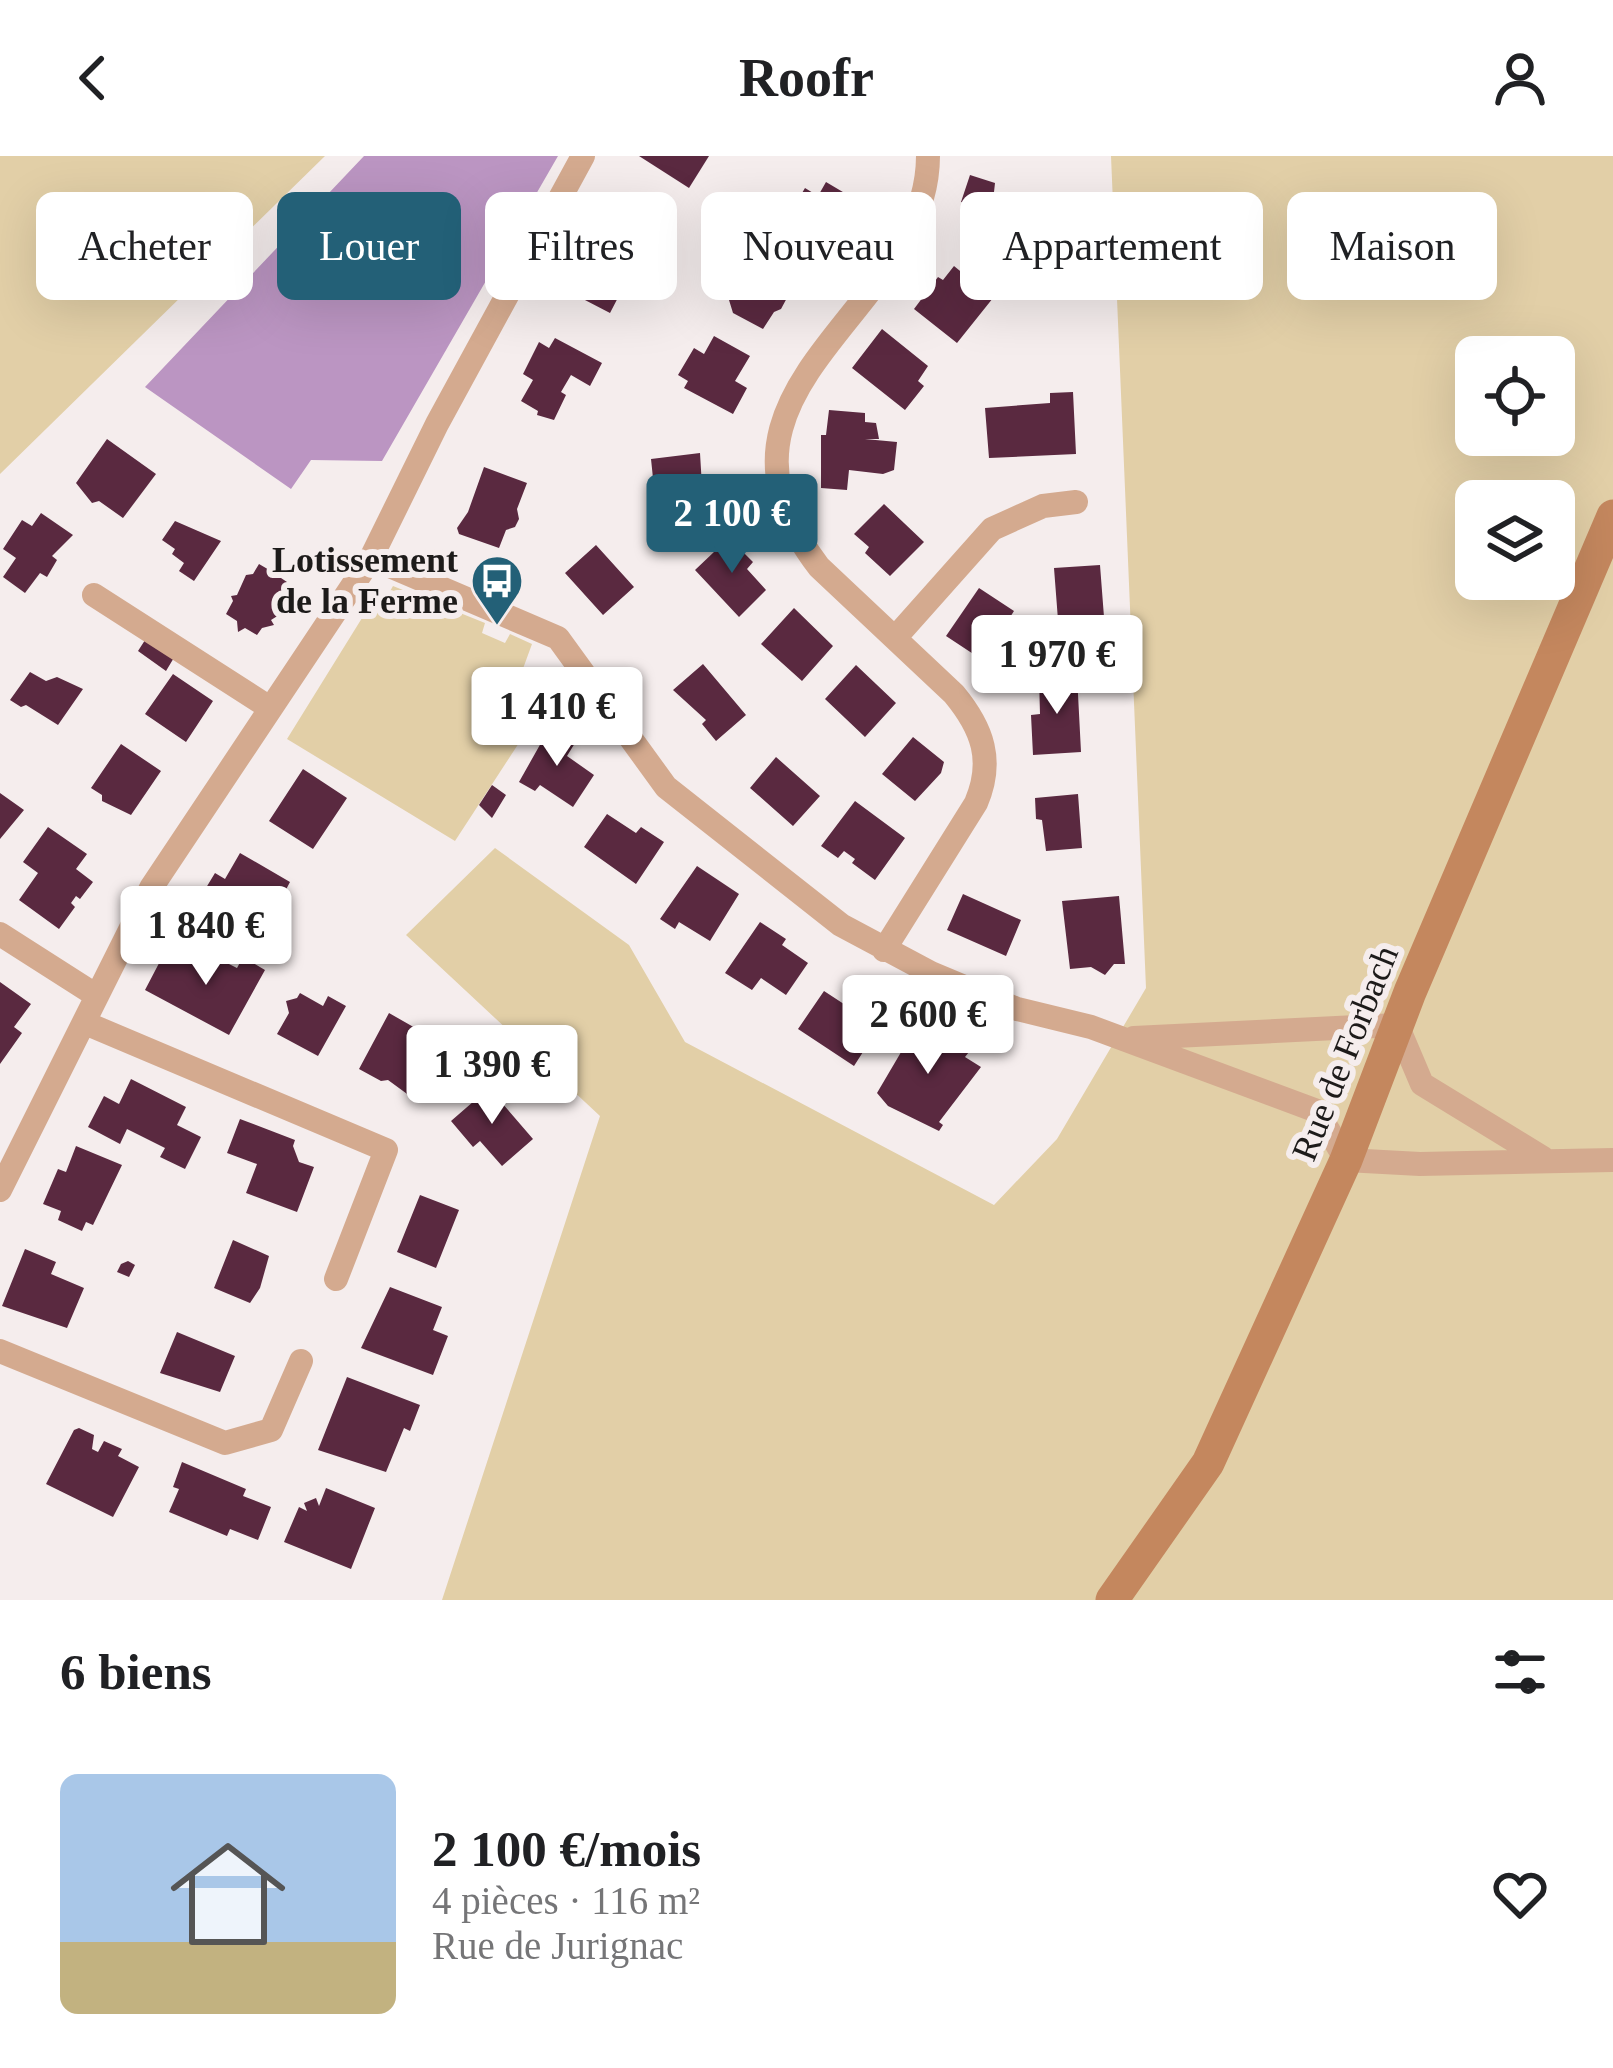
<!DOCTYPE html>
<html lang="fr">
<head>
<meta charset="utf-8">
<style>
  body { margin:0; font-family:Georgia,serif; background:#f6f6f6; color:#202124; height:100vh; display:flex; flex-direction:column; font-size:45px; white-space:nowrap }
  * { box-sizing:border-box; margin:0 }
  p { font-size:39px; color:#757577 }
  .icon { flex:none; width:66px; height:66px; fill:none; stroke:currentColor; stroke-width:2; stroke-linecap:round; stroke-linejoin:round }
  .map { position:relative; height:1444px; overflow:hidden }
  .sheet { display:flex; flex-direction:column; background:#fff; flex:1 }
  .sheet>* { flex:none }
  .guide { position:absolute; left:36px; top:36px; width:1542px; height:108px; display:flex; gap:24px }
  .fabs { position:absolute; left:1455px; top:180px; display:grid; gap:24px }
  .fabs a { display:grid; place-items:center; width:120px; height:120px; border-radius:18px; background:#fff; box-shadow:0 12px 48px #0002; font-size:60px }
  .price { position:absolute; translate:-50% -102px; padding:0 27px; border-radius:12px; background:#fff; color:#222; font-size:39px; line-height:78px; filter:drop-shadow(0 3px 6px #0008) }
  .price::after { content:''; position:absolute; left:50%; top:72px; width:36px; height:27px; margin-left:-18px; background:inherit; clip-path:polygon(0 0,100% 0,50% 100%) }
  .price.active { background:#236077; color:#fff }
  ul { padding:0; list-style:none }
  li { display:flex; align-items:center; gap:36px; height:300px; padding:0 60px }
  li+li { border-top:3px solid #e0e0e0 }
  li span { display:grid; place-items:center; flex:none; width:336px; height:240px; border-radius:18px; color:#555 }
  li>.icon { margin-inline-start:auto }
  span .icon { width:144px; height:144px; fill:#fffc; stroke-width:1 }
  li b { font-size:51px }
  h2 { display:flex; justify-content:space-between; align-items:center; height:144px; padding:0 60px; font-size:51px }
  .chip { padding:0 42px; border-radius:18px; background:#fff; box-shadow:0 12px 48px #0002; font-size:42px; line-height:108px }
  .chip.active { background:#236077; color:#fff }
  header { display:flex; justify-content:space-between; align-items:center; height:156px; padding:0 60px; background:#fff; font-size:54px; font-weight:800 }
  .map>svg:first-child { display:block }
  .green { fill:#e2cfa7; fill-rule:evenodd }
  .water { fill:#bb95c2 }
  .building { fill:#5a2940 }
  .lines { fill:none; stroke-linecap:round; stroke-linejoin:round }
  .minor { stroke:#d4aa8f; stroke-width:24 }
  .secondary { stroke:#c4875e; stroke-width:33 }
  .labels { text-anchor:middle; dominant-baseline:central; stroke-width:12; stroke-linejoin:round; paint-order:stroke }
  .poi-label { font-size:36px; font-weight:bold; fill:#1d1b1a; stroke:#f5eded; text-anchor:end }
  .street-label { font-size:36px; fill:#1d1b1a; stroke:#f5eded }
</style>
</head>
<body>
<header><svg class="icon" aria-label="back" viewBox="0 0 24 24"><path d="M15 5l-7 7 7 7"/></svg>Roofr<svg class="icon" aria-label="person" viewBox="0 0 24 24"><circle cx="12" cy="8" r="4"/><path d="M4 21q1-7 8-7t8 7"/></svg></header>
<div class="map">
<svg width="1613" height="1444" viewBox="0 0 1613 1444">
  <rect width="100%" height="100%" fill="#f5eded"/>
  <path class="green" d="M0 0H325L0 318Z
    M1111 0H1613V1444H442L600 960 406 779 495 692 629 789 685 886 994 1049 1057 983 1146 832ZM1476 201H1554V279H1476ZM1476 345H1554V423H1476Z
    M393 430 485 467 482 477 505 487 510 478 532 488 517 529 545 547 455 685 287 583 380 433 389 437Z"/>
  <path class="water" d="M364 0H558L382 305 311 304 291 333 145 231Z"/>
  <path class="building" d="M639 0H709L689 32Z
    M970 19 995 27 994 36 1049 55 1034 102 964 78 972 49 961 46Z
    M826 26 853 42 823 94 811 87 805 97 785 85 789 77 781 72 805 32 818 40Z
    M623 68 668 92 656 115 637 105 610 157 583 143 606 100 597 96 604 83 613 87Z
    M758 106 795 127 781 153 774 156 763 173 733 157 729 144 736 132 745 129Z
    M954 110 993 142 957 187 914 153 938 121 943 124Z
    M882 173 928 210 918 225 924 230 905 254 852 212Z
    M714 180 750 200 735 225 747 232 733 258 684 232 688 225 678 219 694 192 704 198Z
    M555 182 602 207 590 230 571 219 561 236 566 239 554 264 537 259 538 255 521 245 533 224 523 218 539 186 549 192Z
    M1073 236 1076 298 989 302 985 252 1050 247V237Z
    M829 254 865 257V266L876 267 879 283H865L897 286 894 314 883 318 849 314 847 334 821 332V279H826Z
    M107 283 156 318 123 362 99 345 92 347 76 327Z
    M700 297 704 364 696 365 692 380 682 381 673 368 658 370 651 303Z
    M484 311 527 327 517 353 519 363 515 371 506 374 499 392 459 378 457 372 468 356Z
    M884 348 924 386 890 420 865 397 869 391 854 378Z
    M41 357 73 379 52 400 57 404 47 421 40 417 25 437 3 421 16 402 3 393 22 364 32 370Z
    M175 365 221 385 194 425 179 415 184 407 172 398 175 393 162 384Z
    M734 377 748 392 743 396 753 406 747 413 766 434 739 461 695 414Z
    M596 389 634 431 603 459 565 417Z
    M259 408 271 415 279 412 281 422 290 428 284 439 286 448H281L279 459 271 464 274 469 262 472 257 479 245 472 238 476 237 465 226 458 233 445 231 440 237 439 246 419 253 418Z
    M1100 409 1105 474 1059 477 1054 412Z
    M979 432 1014 455 1000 477 1011 485 993 511 946 480Z
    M794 452 833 490 802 525 761 488Z
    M147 481 175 500 166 515 138 495Z
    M703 508 746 559 716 585 702 568 706 564 673 534Z
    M856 509 896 547 865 581 825 543Z
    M30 516 46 525 57 521 83 533 58 569 26 549 21 551 10 544Z
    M173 518 213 545 186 586 145 558Z
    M1077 519 1081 596 1033 599 1031 559 1040 558 1039 521Z
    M523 520 539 531 532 539 517 529Z
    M550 571 575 587 567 600 594 619 573 651 540 629 535 635 519 626Z
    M913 581 944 606 941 617 915 645 882 618Z
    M121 588 161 615 131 659 102 645V639L91 632Z
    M776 601 820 640 793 670 750 632Z
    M303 613 347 642 313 693 269 665Z
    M492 629 506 639 492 662 479 649Z
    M0 637 24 654 0 683Z
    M1078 638 1082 692 1046 695 1042 664 1036 663 1035 642Z
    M855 645 905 682 875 724 852 707 855 703 844 695 838 702 821 690Z
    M607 658 636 677 641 671 664 686 636 728 584 691Z
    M48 671 87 698 76 713 93 726 80 743 76 740 71 747 75 751 59 773 19 744 38 717 23 706Z
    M240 697 290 726 280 745 285 748 259 794 192 755 215 717 225 723Z
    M697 710 739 738 710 785 679 766 675 773 660 763Z
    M963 738 1021 764 1006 800 947 774Z
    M1119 740 1125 808H1114L1105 819 1091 811 1070 813 1062 745Z
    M760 766 786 783 782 789 808 807 786 839 761 822 752 834 725 817Z
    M168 790 212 814 219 803 237 812 243 801 265 814 229 879 145 834Z
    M0 826 31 848 14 871 22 877 0 908Z
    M824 835 879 871 854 910 798 873Z
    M300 837 323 850 328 840 346 850 318 900 277 878 289 857 286 845 297 842Z
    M389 857 417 873 411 885 438 900 414 943 388 924 381 925 359 913Z
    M917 869 932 879 935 874 947 882 949 878 969 896 965 901 981 911 939 966 943 969 939 975 888 950 877 937Z
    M131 923 186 951 177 969 201 981 185 1013 160 1001 165 992 127 973 120 988 88 971 104 940 119 948Z
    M489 932 533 983 502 1010 480 985 473 991 451 965Z
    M240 963 295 984 293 990 299 1006 314 1011 297 1056 246 1037 257 1008 227 997Z
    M76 990 122 1009 93 1069 86 1066 82 1075 58 1064 61 1055 43 1048 58 1013 66 1016Z
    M420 1039 459 1054 436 1112 397 1096Z
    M233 1084 269 1100 260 1132 250 1147 214 1132Z
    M25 1093 56 1106 51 1118 84 1132 67 1172 2 1150Z
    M128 1105 135 1109 129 1121 117 1116 121 1108Z
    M390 1131 442 1151 433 1174 448 1180 433 1219 361 1192Z
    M177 1176 235 1200 220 1236 160 1217Z
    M347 1221 420 1249 410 1275 404 1272 386 1316 318 1294Z
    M79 1272 94 1279 92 1293 98 1296 104 1285 122 1293 118 1300 139 1311 113 1361 46 1328 74 1274Z
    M182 1306 246 1333 243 1340 271 1351 258 1384 230 1373 227 1380 169 1356 179 1333 173 1331Z
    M326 1332 375 1352 351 1413 284 1386 299 1351 307 1355 304 1347 316 1342 319 1350Z"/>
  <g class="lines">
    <path class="minor" d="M371 402 558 482 666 631 841 769 931 817 1017 853 1091 871 1317 955 1346 1004 1420 1008 1613 1004
      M94 439 270 552
      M895 482 992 373 1043 350 1076 346
      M0 778 97 840
      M884 794 976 647C994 605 983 573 954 538L819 411C680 230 928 158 928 0
      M85 867 386 994 336 1123
      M1134 882 1397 869 1422 928 1543 1002
      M0 1034 151 732 371 402 437 268 583 0
      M0 1195 225 1287 271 1274 301 1205"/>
    <path class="secondary" d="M1112 1444 1208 1307 1346 1004 1410 836 1613 360"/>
  </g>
  <defs>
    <g id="bus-pin" transform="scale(2.7)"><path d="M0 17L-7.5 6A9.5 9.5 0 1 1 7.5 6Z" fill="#236077" stroke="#f5eded"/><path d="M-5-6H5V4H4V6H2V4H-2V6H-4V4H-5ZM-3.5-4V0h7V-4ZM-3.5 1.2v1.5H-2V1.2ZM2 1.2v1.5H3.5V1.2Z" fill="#fff"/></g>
  </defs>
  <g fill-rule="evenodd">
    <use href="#bus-pin" x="497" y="425"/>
  </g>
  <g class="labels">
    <g class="poi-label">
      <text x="458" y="404">Lotissement<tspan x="458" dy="41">de la Ferme</tspan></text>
    </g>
    <g class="street-label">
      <text transform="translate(1345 897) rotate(-68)">Rue de Forbach</text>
    </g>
  </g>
</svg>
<div class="fabs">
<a><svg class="icon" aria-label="locate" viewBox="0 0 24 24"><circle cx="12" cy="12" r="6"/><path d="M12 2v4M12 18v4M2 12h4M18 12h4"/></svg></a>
<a><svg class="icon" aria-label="layers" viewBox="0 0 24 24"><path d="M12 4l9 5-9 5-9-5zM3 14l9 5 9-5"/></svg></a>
</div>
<b class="price active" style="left:732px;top:420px">2 100 €</b>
<b class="price" style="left:1057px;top:561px">1 970 €</b>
<b class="price" style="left:557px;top:613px">1 410 €</b>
<b class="price" style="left:206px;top:832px">1 840 €</b>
<b class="price" style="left:928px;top:921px">2 600 €</b>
<b class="price" style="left:492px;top:971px">1 390 €</b>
<div class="guide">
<a class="chip">Acheter</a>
<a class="chip active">Louer</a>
<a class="chip">Filtres</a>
<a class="chip">Nouveau</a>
<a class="chip">Appartement</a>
<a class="chip">Maison</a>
</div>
</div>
<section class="sheet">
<h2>6 biens<svg class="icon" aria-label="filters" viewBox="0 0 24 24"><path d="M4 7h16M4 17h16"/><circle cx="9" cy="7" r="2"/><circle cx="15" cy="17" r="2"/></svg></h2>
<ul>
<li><span style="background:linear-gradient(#a9c7e8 70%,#c2b280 0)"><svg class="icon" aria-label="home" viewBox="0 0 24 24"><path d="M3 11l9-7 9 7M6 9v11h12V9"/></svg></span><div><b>2 100 €/mois</b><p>4 pièces · 116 m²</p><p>Rue de Jurignac</p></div><svg class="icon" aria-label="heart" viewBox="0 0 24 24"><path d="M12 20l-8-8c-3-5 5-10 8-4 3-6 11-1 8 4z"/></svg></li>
</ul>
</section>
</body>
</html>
